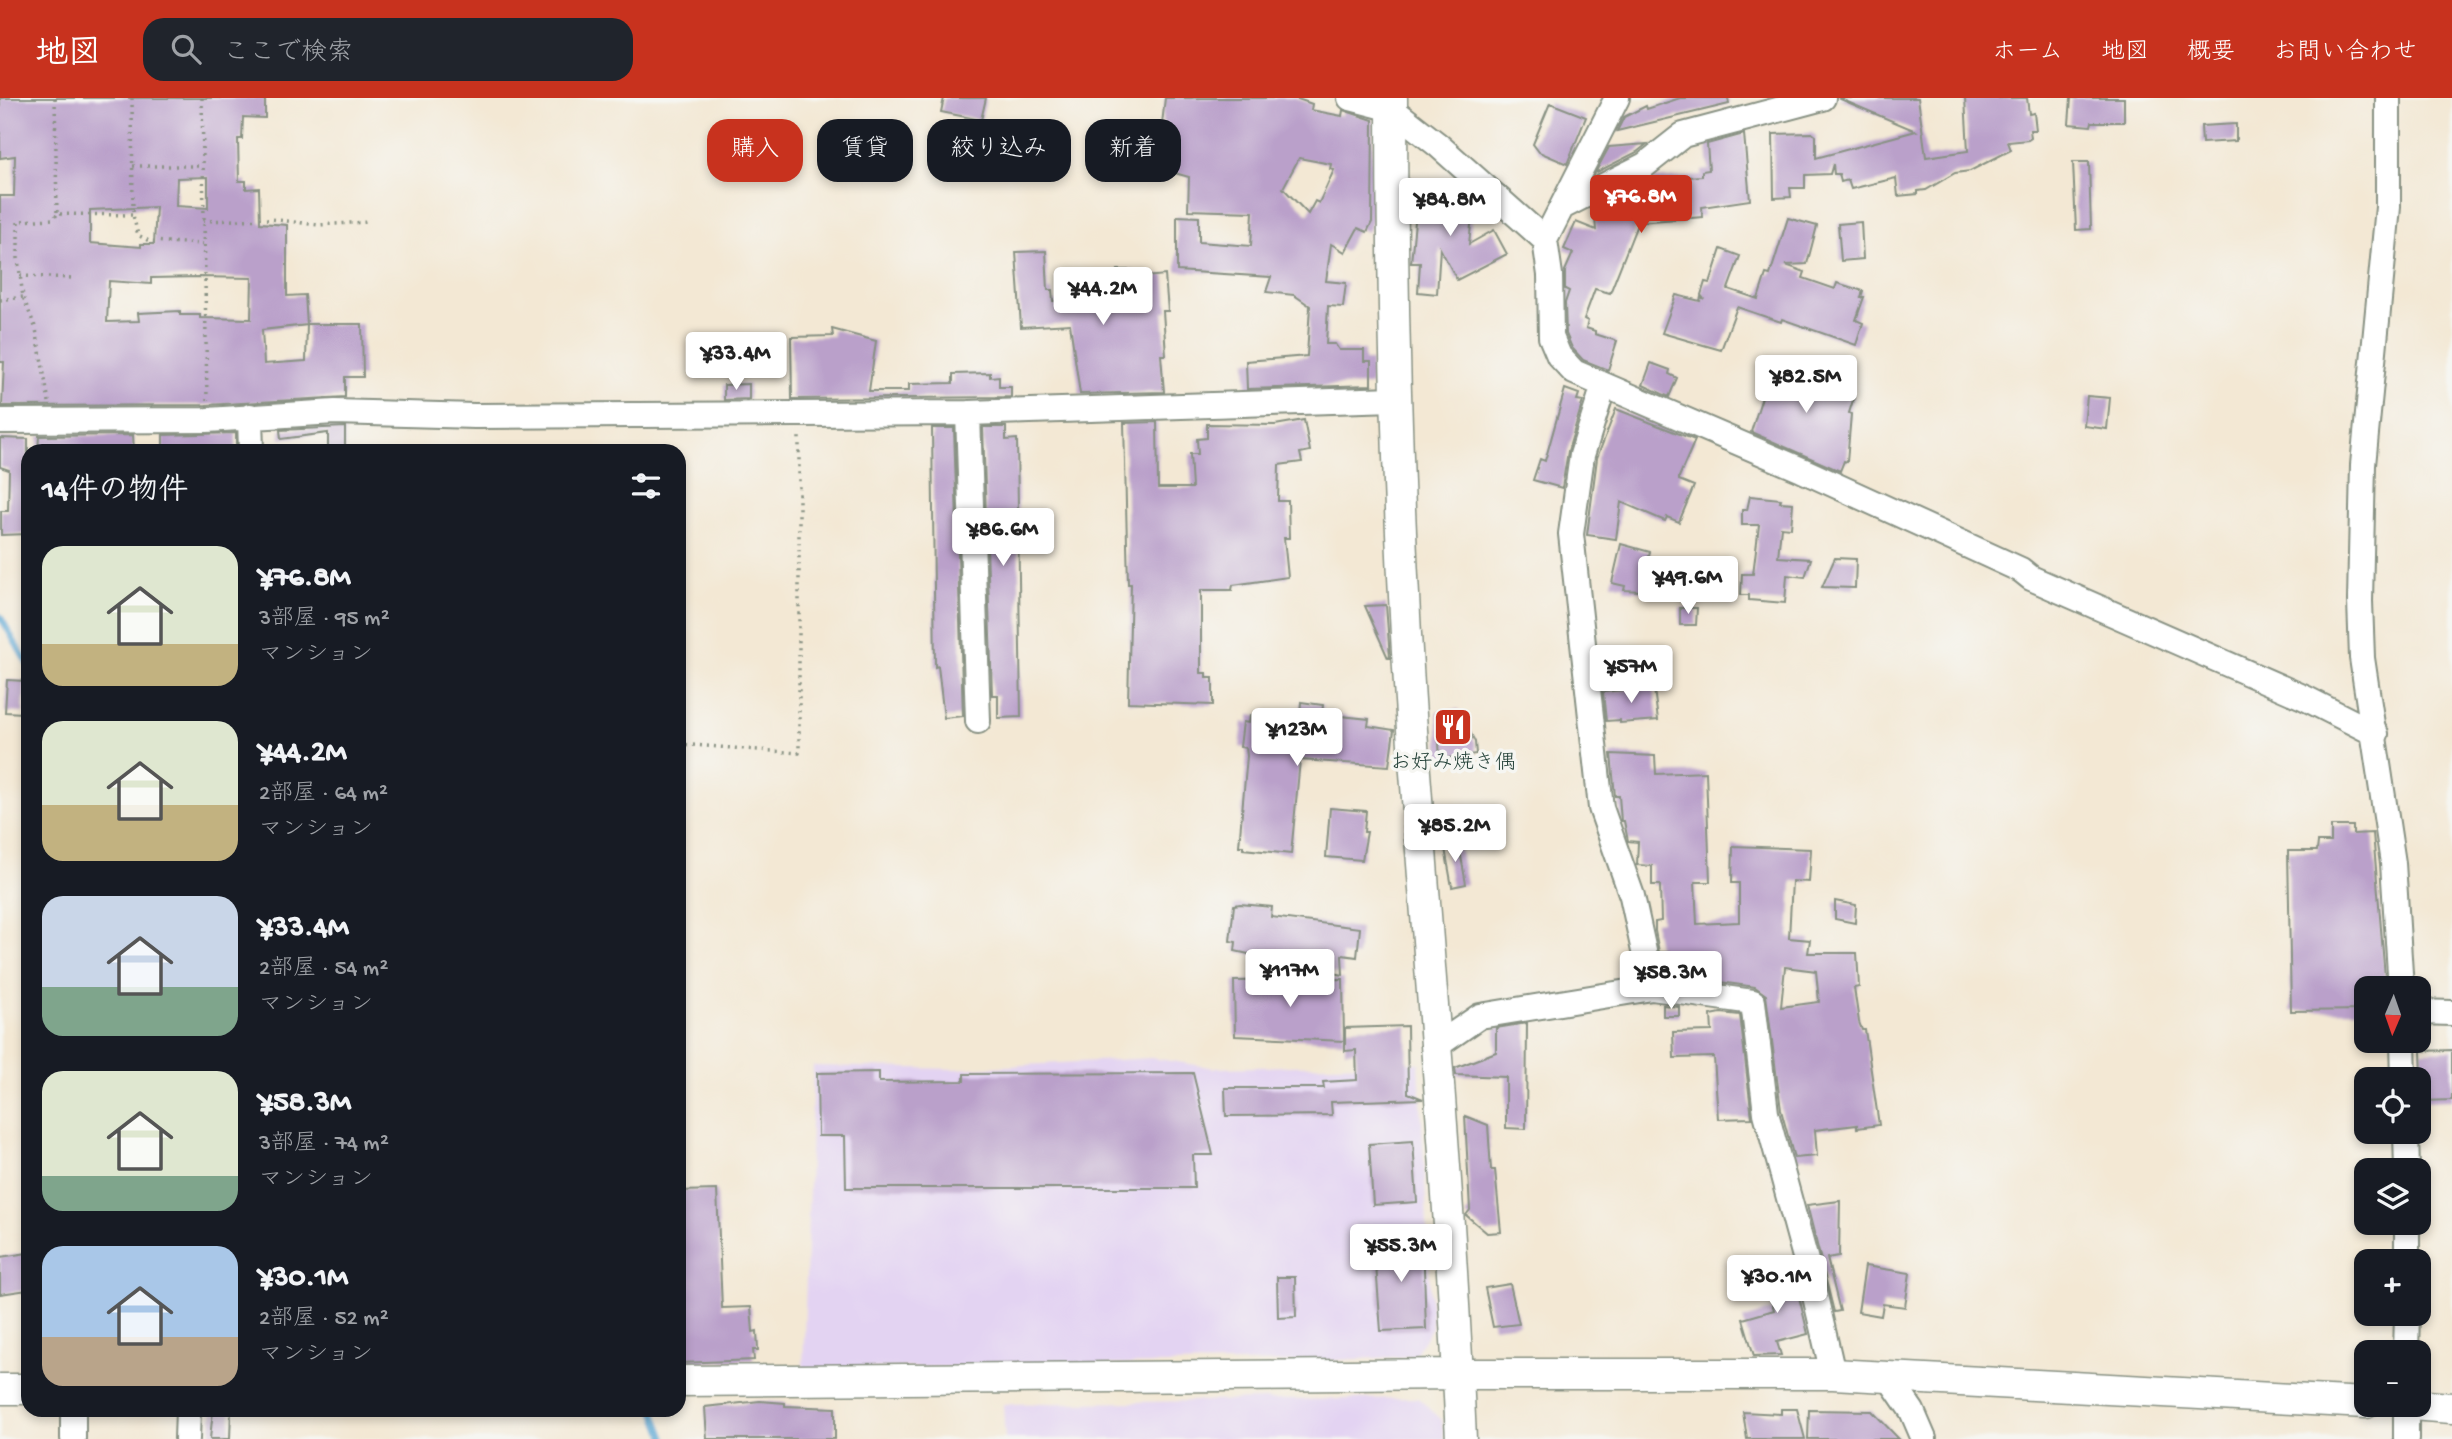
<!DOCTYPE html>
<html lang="ja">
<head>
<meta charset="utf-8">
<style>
  body { margin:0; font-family:"Gochi Hand","Klee One",sans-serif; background:#20242c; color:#f1f3f6; height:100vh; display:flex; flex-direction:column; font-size:26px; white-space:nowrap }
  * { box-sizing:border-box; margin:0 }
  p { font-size:23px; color:#9ea1a6 }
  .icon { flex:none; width:38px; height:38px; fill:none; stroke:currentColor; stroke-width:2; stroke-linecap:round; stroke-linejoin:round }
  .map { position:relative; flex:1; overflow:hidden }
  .details { position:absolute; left:21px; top:346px; width:665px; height:973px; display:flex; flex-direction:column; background:#171b24; border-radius:21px; box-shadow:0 4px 10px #0003 }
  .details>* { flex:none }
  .banner { position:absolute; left:707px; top:21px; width:665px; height:63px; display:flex; gap:14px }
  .needle { width:46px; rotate:182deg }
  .tools { position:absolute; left:2354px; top:878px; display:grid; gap:14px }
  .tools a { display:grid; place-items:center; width:77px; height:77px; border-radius:14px; background:#171b24; box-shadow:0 4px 10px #0003; font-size:35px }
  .price { position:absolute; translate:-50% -60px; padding:0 16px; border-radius:7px; background:#fff; color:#222; font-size:23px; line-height:46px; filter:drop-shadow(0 2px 4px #0008) }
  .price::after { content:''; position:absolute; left:50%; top:42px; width:21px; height:16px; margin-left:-10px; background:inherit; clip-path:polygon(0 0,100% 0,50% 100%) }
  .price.current { background:#c8321e; color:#fff }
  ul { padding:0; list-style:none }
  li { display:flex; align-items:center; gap:21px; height:175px; padding:0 21px }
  li span { display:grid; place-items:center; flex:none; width:196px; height:140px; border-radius:21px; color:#555 }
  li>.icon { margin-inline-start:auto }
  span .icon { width:84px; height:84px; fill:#fffc; stroke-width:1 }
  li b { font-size:30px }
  h2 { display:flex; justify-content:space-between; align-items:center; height:84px; padding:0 21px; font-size:30px }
  .pill { padding:0 24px; border-radius:21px; background:#171b24; box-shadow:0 4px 10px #0003; font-size:24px; line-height:63px }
  .pill.current { background:#c8321e; color:#fff }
  header { display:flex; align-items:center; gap:42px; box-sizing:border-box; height:98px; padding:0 35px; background:#c8321e; color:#fff }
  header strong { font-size:33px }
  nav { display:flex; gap:38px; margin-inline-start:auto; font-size:24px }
  .search { width:490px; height:63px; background:#20242c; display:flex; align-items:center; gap:18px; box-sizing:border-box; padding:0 24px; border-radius:21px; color:#9ea1a6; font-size:26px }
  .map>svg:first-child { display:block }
  .built { fill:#e3d3f2 }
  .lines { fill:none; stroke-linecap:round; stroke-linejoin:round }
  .stream { stroke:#5aa6d3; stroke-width:6 }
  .building { fill:#baa0ca; fill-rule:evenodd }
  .minor-casing { stroke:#899284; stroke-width:28 }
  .tertiary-casing { stroke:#899284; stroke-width:33 }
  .path { stroke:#899284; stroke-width:3.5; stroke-dasharray:2 5; stroke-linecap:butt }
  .minor { stroke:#fff; stroke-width:24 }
  .tertiary { stroke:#fff; stroke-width:30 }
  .labels { text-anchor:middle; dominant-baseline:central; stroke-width:7; stroke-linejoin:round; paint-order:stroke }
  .poi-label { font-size:21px; fill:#1f3d34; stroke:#f6f6f2 }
</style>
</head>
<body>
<header>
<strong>地図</strong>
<div class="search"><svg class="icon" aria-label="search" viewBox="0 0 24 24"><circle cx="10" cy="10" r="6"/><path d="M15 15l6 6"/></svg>ここで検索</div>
<nav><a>ホーム</a><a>地図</a><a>概要</a><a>お問い合わせ</a></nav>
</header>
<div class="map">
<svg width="2452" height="1341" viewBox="0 0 2452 1341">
  <rect width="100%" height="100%" fill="#f6f6f2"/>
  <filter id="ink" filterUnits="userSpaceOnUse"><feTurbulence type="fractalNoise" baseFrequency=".0143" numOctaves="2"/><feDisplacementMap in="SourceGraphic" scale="14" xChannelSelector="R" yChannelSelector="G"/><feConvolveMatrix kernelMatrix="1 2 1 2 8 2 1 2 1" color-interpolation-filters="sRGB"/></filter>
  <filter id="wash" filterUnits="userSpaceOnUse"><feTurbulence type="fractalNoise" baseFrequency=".00686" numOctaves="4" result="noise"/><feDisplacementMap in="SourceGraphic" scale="28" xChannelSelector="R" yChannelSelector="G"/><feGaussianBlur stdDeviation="1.57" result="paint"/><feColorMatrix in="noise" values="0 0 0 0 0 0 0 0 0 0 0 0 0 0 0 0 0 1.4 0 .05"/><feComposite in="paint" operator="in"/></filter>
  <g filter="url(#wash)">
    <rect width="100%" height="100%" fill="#f3e8d4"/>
    <path class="built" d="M1152 960 1215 970 1419 965 1432 1229 1414 1258 1300 1264 803 1271 813 968 954 971Z
      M1418 1300 1442 1322 1444 1341H1005L1003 1306Z"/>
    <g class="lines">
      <path class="stream" d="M0 518 28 567
        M654 1312 665 1341"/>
    </g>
    <g id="blocks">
      <path class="building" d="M0 0H265V20L243 19 242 41H238L239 83H246V91L259 90 260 125 287 127V198L305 197 307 227 262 232 264 266 306 263 307 226H362L363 279H345V299L206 307 2 308 4 264H0V98H14L15 58 0 60ZM208 79V110L176 108 177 80ZM156 109 154 146H141V149L90 145V112ZM199 179 252 180 251 221 200 220V217H180V213L138 215 139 223 107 224 109 183 151 186V180Z
        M944 0H986L981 22 941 14Z
        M1165 0H1295L1312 6 1311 12 1342 18 1343 12 1373 22 1372 124 1367 134 1358 130 1345 154 1331 146 1326 183 1346 185 1343 209 1328 208 1326 246H1335L1339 252H1364V263H1371V287L1247 291 1246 263 1307 258 1310 208 1294 197 1266 194 1271 179 1177 173V118L1199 119V144L1251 148 1253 114 1188 112 1189 79 1157 70 1168 27 1162 26ZM1299 60 1331 66 1330 71 1334 72 1319 105 1315 103 1308 116 1283 90Z
        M1680 0H1728L1729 6 1617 33 1624 19 1646 8 1647 11Z
        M1838 0H1918L1926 59 1968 53 1965 0H2027L2029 16 2034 15 2036 32H2030L2031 40 2028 42 2008 44 2011 52 1970 73 1955 75 1926 92 1918 93V96L1898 98 1896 80 1851 91 1848 82 1841 84 1839 76H1834L1833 66 1830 76 1805 77V90H1790L1791 99 1774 100 1773 36 1812 35 1816 38V60L1916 33Z
        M2071 0H2124V24H2092L2091 28 2069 26Z
        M1550 5 1586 19 1567 66 1539 54 1533 46Z
        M2236 26V43L2202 45 2201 28Z
        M1744 36 1750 102 1702 109 1703 119 1638 124 1610 195 1595 191 1584 221 1588 223 1586 230 1595 233V236L1617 243 1608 272 1583 262 1572 250 1566 236 1565 205 1569 193 1565 191V173L1573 155 1564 151 1576 124 1596 132 1594 109 1626 93 1629 99 1655 97 1654 81 1702 78V73L1709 72 1707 46Z
        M1647 46 1637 54 1595 75 1609 49Z
        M2073 64H2089L2091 131 2076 132Z
        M1453 87 1462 88 1474 99 1469 146 1494 132 1507 156 1457 182 1440 150 1437 196 1418 194 1420 165H1411L1416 113H1422V95H1452Z
        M1788 120 1817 128 1807 166 1786 167 1805 174 1803 180 1835 191 1837 185 1863 193 1861 199H1864L1856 222 1863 225 1856 247 1782 221 1781 224 1737 209 1721 252 1662 235 1676 197 1700 203 1701 199 1704 201 1701 197 1705 184 1710 185 1721 151 1740 158 1728 191 1758 201 1766 176 1770 177Z
        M1861 124 1863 161 1841 163 1838 126Z
        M1046 153 1048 192H1052L1053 203 1093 202 1092 189 1119 187 1118 172H1134L1135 180 1165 177 1168 213H1163L1166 257H1161L1164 294 1080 296 1070 226 1021 229 1016 154Z
        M832 231 876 243 869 293H909V286L953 285V276L990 275V279L999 278V289H1011V299L792 301 791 239 833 238Z
        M1773 264 1846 285 1843 295 1854 299 1849 315 1851 316 1847 364 1844 363 1840 373 1751 334Z
        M1651 265 1670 272 1669 276 1677 280 1669 299 1643 287Z
        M749 286V301L724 302V287Z
        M1565 291 1579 296 1577 302 1583 303 1568 353 1562 390 1533 382 1540 361 1545 363Z
        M2087 298 2110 300 2107 331 2084 328Z
        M1616 311 1695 342 1679 379V382L1694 388 1679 424 1667 419 1665 423 1621 404 1616 441 1587 437 1597 360Z
        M1304 322 1310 353 1300 355 1302 364 1279 367 1278 403H1288L1289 440H1284L1288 479 1233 487 1232 492H1201V575H1206V580H1213V607L1128 604 1131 486H1128L1124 325 1157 324 1158 390H1192L1190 356H1198L1197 341 1207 340V326L1275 327Z
        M345 329V354H328V335L281 341 280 332Z
        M983 329H1006V342L1017 341 1021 619 998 620V597H992Z
        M932 330H954L963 618 944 620 938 568 935 569Z
        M236 335V354H163V337Z
        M133 337 134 354H38L39 338Z
        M0 340 28 341V436L1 437V413H8L9 372 0 369Z
        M1750 398 1781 401 1780 404 1793 405 1791 430 1781 429 1778 459 1811 461 1805 479 1787 477 1785 505 1749 502V497H1741L1742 476H1753L1759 427H1742V412H1747Z
        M1621 446 1650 454 1641 493 1624 492 1625 488 1612 485Z
        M1835 460 1856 461 1855 490 1822 489Z
        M1386 507 1390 560H1388L1365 508Z
        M1680 510H1697L1696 527H1680Z
        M7 582 25 583 23 615 5 614Z
        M1641 590 1654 591 1658 622 1620 625V622L1606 623 1603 594Z
        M1301 604 1323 607 1322 616 1369 621 1368 628 1394 632 1389 668 1300 662 1291 756 1243 751V748H1239L1247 658 1246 650 1240 649 1243 624 1249 625 1250 617 1265 619 1264 625 1299 629Z
        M1459 611 1475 644 1476 656 1440 661 1437 613Z
        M1611 656 1655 658 1656 676 1706 674 1710 784H1695L1697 826 1739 824V785H1732L1733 748 1811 751 1809 784 1792 783 1789 840 1810 842 1808 855H1857L1859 889 1854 890 1859 924 1862 932H1865L1879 1027 1857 1030V1027L1815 1032 1817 1058 1794 1060 1781 1012 1766 897 1755 889 1670 877 1669 854H1659L1655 833V824L1661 823 1660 787H1652V768L1637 767 1638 744 1628 743 1624 723H1621L1619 698H1615ZM1785 869 1816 873 1819 904 1781 909Z
        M1330 710 1366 713 1364 734H1367L1362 762 1326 759Z
        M2331 728H2353V736L2373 735 2386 891H2366V912L2291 913 2288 753H2317L2318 744H2331Z
        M1458 742 1466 786 1452 789 1444 745Z
        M1835 803 1856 807 1855 825 1835 821Z
        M1240 806 1272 809 1271 819 1360 830 1357 859 1342 857 1343 877 1235 853 1236 844 1230 843 1234 807Z
        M1343 881 1344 943 1235 938 1234 883Z
        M1663 907 1679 909V918H1663Z
        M1721 915 1740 917 1752 1020 1718 1021 1714 959 1674 960 1673 934 1712 933 1711 917Z
        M1527 925 1526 1031 1506 1030V979L1456 977 1455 970 1496 954V930Z
        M1407 928 1408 995 1423 1001 1331 1004 1332 1017 1226 1018 1225 990H1324L1323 984 1357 982 1356 952 1345 953V930Z
        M2452 952V1002L2423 1003 2421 953Z
        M879 974V984L964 983V976L1193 975 1213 1057H1193L1194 1090H846L845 1038H818L817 975Z
        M1465 1018 1488 1027 1491 1072H1495L1501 1134 1487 1135 1466 1117 1470 1112Z
        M1413 1043 1417 1104 1373 1107 1369 1046Z
        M717 1092 722 1210 751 1209 753 1234 757 1233 758 1252H753L754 1262 679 1265V1093Z
        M1840 1103 1839 1158 1827 1160 1840 1213 1834 1214 1807 1107Z
        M1404 1139V1143L1423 1141 1426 1231 1381 1233 1374 1141Z
        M28 1155V1192L0 1196V1159Z
        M1791 1166 1808 1236 1777 1244 1781 1257 1754 1258 1743 1221 1774 1212 1764 1175Z
        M1865 1168 1910 1175 1905 1209 1883 1206 1881 1218 1858 1214Z
        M1277 1179H1295L1296 1219 1278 1220Z
        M1510 1186 1519 1226 1493 1229 1485 1190Z
        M760 1303 785 1305V1308L835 1310V1341H707L705 1309Z
        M1781 1311H1797L1805 1341H1747L1743 1314 1781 1316Z
        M213 1312H231L230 1341H210Z
        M1809 1312 1872 1313 1899 1341H1808Z"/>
    </g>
  </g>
  <g filter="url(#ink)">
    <use href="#blocks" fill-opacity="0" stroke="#899284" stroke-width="2"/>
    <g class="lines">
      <g class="minor-casing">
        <path id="minor" d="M1350 0 1392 11 1438 47 1545 142
          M1617 0 1545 142 1550 177 1551 239 1559 258 1574 274 1802 372 2021 472 2031 480 2305 600 2376 636
          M2388 0V109L2363 367 2360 503 2362 560 2393 765 2401 891
          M1562 109 1645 67 1683 37 1823 0
          M1604 287 1582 357 1571 436 1601 710 1632 798 1652 890
          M968 315 978 623
          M250 318 251 354
          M0 323 207 322 335 314 475 318 968 315 1395 301
          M2418 914 2452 915
          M2403 943 2404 982
          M1438 947 1480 918 1652 890 1753 904 1766 1015 1812 1185 1833 1276
          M2406 1034 2407 1073
          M2407 1164V1125
          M2406 1255 2407 1216
          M1890 1281 1912 1313 1924 1341
          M2406 1307V1341
          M73 1341V1312
          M187 1341 188 1312"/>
      </g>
      <g class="tertiary-casing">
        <path id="tertiary" d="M1392 0C1392 221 1398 441 1414 661 1431 888 1451 1114 1461 1341
          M679 1283 1458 1276H1833L2366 1305
          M0 1291H28
          M2411 1307 2452 1310"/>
      </g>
      <path class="path" d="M55 0 57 116 133 117
        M132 0 133 117 138 137 149 143 203 146
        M202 0 207 302
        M133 68H202
        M203 123 271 121 318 127 368 124
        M20 178 74 180
        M0 202 23 199
        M49 304 36 231 23 199 18 161V123L54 121 57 116
        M679 646 799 655V337"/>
      <use href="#minor" class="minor"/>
      <use href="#tertiary" class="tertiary"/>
    </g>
  </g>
  <defs>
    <g id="restaurant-square" transform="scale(2.0125)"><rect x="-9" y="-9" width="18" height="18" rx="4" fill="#c8321e" stroke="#f6f6f2"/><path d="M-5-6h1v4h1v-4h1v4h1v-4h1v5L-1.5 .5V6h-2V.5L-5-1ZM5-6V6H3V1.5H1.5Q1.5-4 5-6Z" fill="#fff"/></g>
  </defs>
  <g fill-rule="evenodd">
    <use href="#restaurant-square" x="1453" y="629"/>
  </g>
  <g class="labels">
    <g class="poi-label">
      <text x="1453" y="666">お好み焼き偶</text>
    </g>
  </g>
</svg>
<div class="tools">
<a><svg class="needle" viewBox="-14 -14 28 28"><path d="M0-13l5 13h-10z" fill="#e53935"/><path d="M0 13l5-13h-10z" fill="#9ea1a6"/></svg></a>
<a><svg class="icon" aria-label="locate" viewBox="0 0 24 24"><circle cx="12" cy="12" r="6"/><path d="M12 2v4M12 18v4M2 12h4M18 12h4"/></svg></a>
<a><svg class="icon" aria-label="layers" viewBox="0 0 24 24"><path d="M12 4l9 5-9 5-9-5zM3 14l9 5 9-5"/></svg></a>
<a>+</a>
<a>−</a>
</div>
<b class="price current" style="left:1641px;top:137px">¥76.8M</b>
<b class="price" style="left:1450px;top:140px">¥84.8M</b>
<b class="price" style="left:1103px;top:229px">¥44.2M</b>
<b class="price" style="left:736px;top:294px">¥33.4M</b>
<b class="price" style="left:1806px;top:317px">¥82.5M</b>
<b class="price" style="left:1003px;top:470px">¥86.6M</b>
<b class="price" style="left:1688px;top:518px">¥49.6M</b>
<b class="price" style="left:1631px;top:607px">¥57M</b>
<b class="price" style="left:1297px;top:670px">¥123M</b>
<b class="price" style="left:1455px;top:766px">¥85.2M</b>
<b class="price" style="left:1290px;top:911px">¥117M</b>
<b class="price" style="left:1671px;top:913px">¥58.3M</b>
<b class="price" style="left:1401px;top:1186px">¥55.3M</b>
<b class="price" style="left:1777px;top:1217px">¥30.1M</b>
<div class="banner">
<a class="pill current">購入</a>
<a class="pill">賃貸</a>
<a class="pill">絞り込み</a>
<a class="pill">新着</a>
</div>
<section class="details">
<h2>14件の物件<svg class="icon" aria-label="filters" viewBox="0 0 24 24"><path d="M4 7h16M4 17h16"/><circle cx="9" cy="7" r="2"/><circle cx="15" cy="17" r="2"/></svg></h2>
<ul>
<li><span style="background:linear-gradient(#dfe7d0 70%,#c2b280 0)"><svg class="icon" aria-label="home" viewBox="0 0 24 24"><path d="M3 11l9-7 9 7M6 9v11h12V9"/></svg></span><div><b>¥76.8M</b><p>3部屋 · 95 m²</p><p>マンション</p></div></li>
<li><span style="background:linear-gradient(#dfe7d0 60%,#c2b280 0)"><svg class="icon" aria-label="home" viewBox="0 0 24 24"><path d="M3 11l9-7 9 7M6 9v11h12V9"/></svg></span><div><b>¥44.2M</b><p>2部屋 · 64 m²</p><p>マンション</p></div></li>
<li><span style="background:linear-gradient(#c9d6e8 65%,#7fa58c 0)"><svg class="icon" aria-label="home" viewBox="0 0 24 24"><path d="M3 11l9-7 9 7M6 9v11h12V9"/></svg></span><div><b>¥33.4M</b><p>2部屋 · 54 m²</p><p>マンション</p></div></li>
<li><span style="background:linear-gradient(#dfe7d0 75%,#7fa58c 0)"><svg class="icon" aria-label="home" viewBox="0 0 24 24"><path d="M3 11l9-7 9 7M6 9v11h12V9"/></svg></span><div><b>¥58.3M</b><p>3部屋 · 74 m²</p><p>マンション</p></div></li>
<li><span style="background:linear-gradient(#a9c7e8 65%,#b9a48a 0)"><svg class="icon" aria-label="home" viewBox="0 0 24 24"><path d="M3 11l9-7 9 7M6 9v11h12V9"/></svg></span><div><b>¥30.1M</b><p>2部屋 · 52 m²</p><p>マンション</p></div></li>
</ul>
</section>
</div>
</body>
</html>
